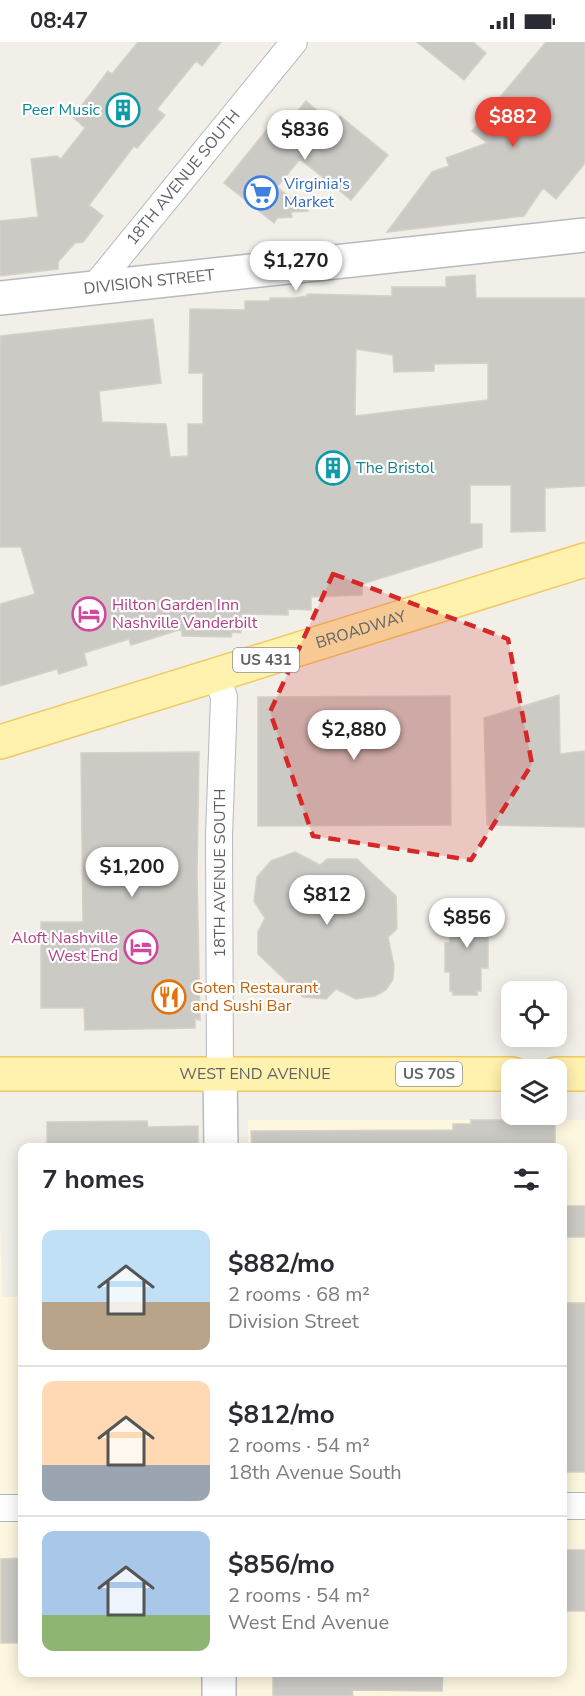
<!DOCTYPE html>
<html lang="en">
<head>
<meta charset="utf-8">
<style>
  body { margin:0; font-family:"Nunito Sans",sans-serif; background:#f2f2f3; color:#2b2b33; height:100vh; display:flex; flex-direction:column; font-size:22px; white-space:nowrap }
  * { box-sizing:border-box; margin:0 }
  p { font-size:20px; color:#7c7c81 }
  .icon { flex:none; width:33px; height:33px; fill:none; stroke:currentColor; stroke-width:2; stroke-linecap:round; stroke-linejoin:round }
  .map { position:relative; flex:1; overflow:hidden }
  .panel { position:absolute; left:18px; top:1101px; width:549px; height:534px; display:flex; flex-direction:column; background:#fff; border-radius:12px; box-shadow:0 3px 15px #0003 }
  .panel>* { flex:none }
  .fabs { position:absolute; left:501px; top:939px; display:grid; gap:12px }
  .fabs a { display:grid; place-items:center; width:66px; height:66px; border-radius:12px; background:#fff; box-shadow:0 3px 15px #0003; font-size:30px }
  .price { position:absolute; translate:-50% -51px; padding:0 14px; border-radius:21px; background:#fff; color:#222; font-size:20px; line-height:39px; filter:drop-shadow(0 2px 3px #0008) }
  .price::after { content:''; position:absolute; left:50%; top:36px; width:18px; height:14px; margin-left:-9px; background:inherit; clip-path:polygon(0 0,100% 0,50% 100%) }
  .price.on { background:#ea4335; color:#fff }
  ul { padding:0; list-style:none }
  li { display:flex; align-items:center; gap:18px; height:150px; padding:0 24px }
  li+li { border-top:2px solid #e1e1e2 }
  li span { display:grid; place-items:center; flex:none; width:168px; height:120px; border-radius:12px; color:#555 }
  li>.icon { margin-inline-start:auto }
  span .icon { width:72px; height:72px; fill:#fffc; stroke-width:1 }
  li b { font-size:26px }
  h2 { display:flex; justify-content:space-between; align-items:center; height:72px; padding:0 24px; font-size:26px }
  .status { display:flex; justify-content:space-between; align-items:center; height:42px; padding:0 30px; background:#fff; direction:ltr }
  .status svg { height:16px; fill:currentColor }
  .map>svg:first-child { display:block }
  .commercial { fill:#fef7e0 }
  .building { fill:#cccac5; stroke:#d6d1c6; stroke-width:1.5; fill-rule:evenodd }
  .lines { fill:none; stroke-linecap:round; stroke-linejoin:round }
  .minor-casing { stroke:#b5b8bc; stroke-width:28 }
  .secondary-casing { stroke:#b6babf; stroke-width:36 }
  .primary-casing { stroke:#f2c960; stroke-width:36 }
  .minor { stroke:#fff; stroke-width:26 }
  .secondary { stroke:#fff; stroke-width:33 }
  .primary { stroke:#fff2af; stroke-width:33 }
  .marked { fill:#d62828; fill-opacity:0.2; stroke:#d62828; stroke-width:4.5; stroke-dasharray:12 8; stroke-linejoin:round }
  .labels { text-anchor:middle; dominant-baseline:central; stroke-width:4.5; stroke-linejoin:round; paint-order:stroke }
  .shield { fill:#fff; stroke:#8f9295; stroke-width:1.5 }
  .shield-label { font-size:15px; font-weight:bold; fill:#5f6368 }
  .culture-label { font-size:16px; fill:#0d838f; stroke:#fff; text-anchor:end }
  .street-label { font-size:16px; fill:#5f6368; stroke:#fff }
  .shop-label { font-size:16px; fill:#366cbe; stroke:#fff; text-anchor:start }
  .hotel-label { font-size:16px; fill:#b23c85; stroke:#fff; text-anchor:start }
  .food-label { font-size:16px; fill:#c56008; stroke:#fff; text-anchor:start }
</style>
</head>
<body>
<div class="status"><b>08:47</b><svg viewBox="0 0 49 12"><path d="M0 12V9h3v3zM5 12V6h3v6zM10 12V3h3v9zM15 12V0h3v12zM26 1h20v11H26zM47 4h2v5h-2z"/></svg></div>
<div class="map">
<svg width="585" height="1654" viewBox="0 0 585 1654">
  <rect width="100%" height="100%" fill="#f1efe8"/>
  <path class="commercial" d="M248 1078H585V1654H0V1177L2 1255H22V1630H562V1106L248 1105Z"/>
  <path class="building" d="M138 0H221L202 24 196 19 157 67 165 73 137 106 134 104 89 163 103 174 83 200 75 201 58 220V227L0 234V179L38 175 31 117 57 114 61 117 85 86 73 75 108 29 112 32Z
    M417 0H473L486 11 464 38Z
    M546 0H585V121L556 157 543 146 524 174 387 190 432 130 449 124 446 116 487 101 472 89Z
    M306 59 334 82 340 74 388 113 351 158 300 117 277 145 308 169 291 170 292 175 277 176 274 181 224 141 268 86 278 93Z
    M475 233 476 256H585V444L545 446V489L511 490V443H470V482H482V505L362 542V553L311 555V568L288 567V573L241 572V591L232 590 231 595 182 594V587L131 603 129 597 84 611 87 623 59 632 57 627 0 644V562L35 552 21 505H0V294L153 277 161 341 99 349 102 380 166 382 170 415 188 414V382H203V331H189L190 267 245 268V259H270V256H294L307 254V252L392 254V245H446V235ZM356 307 393 313 394 330 434 329V322L488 321V358L355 374Z
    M559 653 560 712 585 709V785L487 783 484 676Z
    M450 654 451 783 258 784V655Z
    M199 710 197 832 200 978 195 977V986L85 988 84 966H41V880H83L81 711Z
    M295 810 320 823 327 817H357L396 854 397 887 388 895 394 924 393 937 386 948 375 954 356 957 336 947 326 957 303 955 258 912V890L265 876 254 859 257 835 271 819Z
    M450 865H488V926H481V949H477V953H453L452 949H450V930H445V901H450Z
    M471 1078H540V1082H555V1106H252L251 1089 453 1088V1082H471Z
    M147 1079 148 1085 198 1084V1106H47V1080Z
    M562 1164H585V1195H562Z
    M562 1261H585V1430H562Z
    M562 1508H585V1569H562Z
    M22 1516V1601H1V1517Z
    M273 1630H443L442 1649 352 1648 353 1654H273Z"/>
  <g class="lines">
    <g class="minor-casing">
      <g id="minor">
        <path id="s1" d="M95 244 294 0"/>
        <path d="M216 633 224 655 219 794 220 1031"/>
        <path d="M562 1464H585"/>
        <path d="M0 1466H22"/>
      </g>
    </g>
    <g class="secondary-casing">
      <g id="secondary">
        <path id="s2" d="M0 256 585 193"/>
        <path d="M220 1031 221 1106"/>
        <path d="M219 1630V1654"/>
      </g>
    </g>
    <g class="primary-casing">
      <g id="primary">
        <path id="s3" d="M0 700 585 518"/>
        <path id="s4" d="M0 1032H512"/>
        <path d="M556 1032H585"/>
      </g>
    </g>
    <use href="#minor" class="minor"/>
    <use href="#secondary" class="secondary"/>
    <use href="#primary" class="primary"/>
  </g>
  <path class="marked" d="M333 532 508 597 532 722 471 818 313 794 270 670Z"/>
  <defs>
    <g id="building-ring" transform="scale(1.725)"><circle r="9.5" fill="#fff" stroke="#0f9aa8" stroke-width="1.5"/><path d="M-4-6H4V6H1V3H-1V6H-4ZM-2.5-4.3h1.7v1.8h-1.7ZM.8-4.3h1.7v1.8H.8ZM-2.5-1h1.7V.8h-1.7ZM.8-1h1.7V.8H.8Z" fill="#0f9aa8"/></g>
    <g id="supermarket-ring" transform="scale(1.725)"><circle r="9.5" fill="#fff" stroke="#3f7fe0" stroke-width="1.5"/><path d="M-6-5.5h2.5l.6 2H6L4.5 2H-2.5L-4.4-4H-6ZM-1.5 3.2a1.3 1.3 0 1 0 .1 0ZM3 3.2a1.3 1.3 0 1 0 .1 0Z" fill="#3f7fe0"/></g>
    <g id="hotel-ring" transform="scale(1.725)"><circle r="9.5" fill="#fff" stroke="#d1479c" stroke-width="1.5"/><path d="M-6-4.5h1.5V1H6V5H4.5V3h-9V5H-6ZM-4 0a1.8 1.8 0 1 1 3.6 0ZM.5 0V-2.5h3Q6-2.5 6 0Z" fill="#d1479c"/></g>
    <g id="restaurant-ring" transform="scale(1.725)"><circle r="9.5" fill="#fff" stroke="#e8710a" stroke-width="1.5"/><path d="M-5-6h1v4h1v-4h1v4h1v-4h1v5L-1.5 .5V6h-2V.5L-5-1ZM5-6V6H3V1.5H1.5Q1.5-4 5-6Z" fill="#e8710a"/></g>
  </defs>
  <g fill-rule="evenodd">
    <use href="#building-ring" x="123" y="68"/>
    <use href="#supermarket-ring" x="261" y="151"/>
    <use href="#building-ring" x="333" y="426"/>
    <use href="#hotel-ring" x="89" y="572"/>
    <use href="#hotel-ring" x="141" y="905"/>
    <use href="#restaurant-ring" x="169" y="955"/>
  </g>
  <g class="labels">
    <g class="shield">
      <rect x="233" y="606" width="66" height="24" rx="4.5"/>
      <rect x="396" y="1020" width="66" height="24" rx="4.5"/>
    </g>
    <g class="shield-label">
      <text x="266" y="618">US 431</text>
      <text x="429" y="1032">US 70S</text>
    </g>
    <g class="culture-label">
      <text x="100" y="68">Peer Music</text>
      <text x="356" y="426" text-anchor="start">The Bristol</text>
    </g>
    <g class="street-label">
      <text stroke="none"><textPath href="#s1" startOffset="140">18TH AVENUE SOUTH</textPath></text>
      <text stroke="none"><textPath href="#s2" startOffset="150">DIVISION STREET</textPath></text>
      <text stroke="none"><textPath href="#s3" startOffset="378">BROADWAY</textPath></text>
      <text transform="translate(220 831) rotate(-90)">18TH AVENUE SOUTH</text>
      <text stroke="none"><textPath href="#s4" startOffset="255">WEST END AVENUE</textPath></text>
    </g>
    <g class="shop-label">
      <text x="284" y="142">Virginia's<tspan x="284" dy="18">Market</tspan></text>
    </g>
    <g class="hotel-label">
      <text x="112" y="563">Hilton Garden Inn<tspan x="112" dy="18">Nashville Vanderbilt</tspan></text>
      <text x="118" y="896" text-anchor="end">Aloft Nashville<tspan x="118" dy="18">West End</tspan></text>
    </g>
    <g class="food-label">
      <text x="192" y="946">Goten Restaurant<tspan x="192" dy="18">and Sushi Bar</tspan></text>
    </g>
  </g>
</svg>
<div class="fabs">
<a><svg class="icon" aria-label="locate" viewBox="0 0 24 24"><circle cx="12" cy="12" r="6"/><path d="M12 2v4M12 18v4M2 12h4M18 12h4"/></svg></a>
<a><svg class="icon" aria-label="layers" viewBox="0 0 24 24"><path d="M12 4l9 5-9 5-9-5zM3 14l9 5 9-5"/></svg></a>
</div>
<b class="price on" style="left:513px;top:106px">$882</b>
<b class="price" style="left:305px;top:119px">$836</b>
<b class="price" style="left:296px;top:250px">$1,270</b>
<b class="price" style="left:354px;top:719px">$2,880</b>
<b class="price" style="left:132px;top:856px">$1,200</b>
<b class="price" style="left:327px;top:884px">$812</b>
<b class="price" style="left:467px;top:907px">$856</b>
<section class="panel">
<h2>7 homes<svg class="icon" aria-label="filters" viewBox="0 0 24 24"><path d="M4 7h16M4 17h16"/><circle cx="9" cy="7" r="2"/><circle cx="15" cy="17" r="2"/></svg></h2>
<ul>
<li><span style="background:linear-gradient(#bfe0f5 60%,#b9a48a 0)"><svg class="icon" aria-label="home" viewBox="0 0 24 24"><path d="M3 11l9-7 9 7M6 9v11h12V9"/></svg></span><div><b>$882/mo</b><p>2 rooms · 68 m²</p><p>Division Street</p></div></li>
<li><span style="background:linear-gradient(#ffd9b3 70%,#9aa5b1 0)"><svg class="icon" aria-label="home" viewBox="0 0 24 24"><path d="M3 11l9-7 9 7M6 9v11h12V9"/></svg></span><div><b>$812/mo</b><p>2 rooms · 54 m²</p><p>18th Avenue South</p></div></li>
<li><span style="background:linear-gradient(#a9c7e8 70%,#8fb573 0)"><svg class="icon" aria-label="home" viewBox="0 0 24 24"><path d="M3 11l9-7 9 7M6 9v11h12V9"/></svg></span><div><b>$856/mo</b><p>2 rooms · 54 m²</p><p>West End Avenue</p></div></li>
</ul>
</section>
</div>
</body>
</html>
